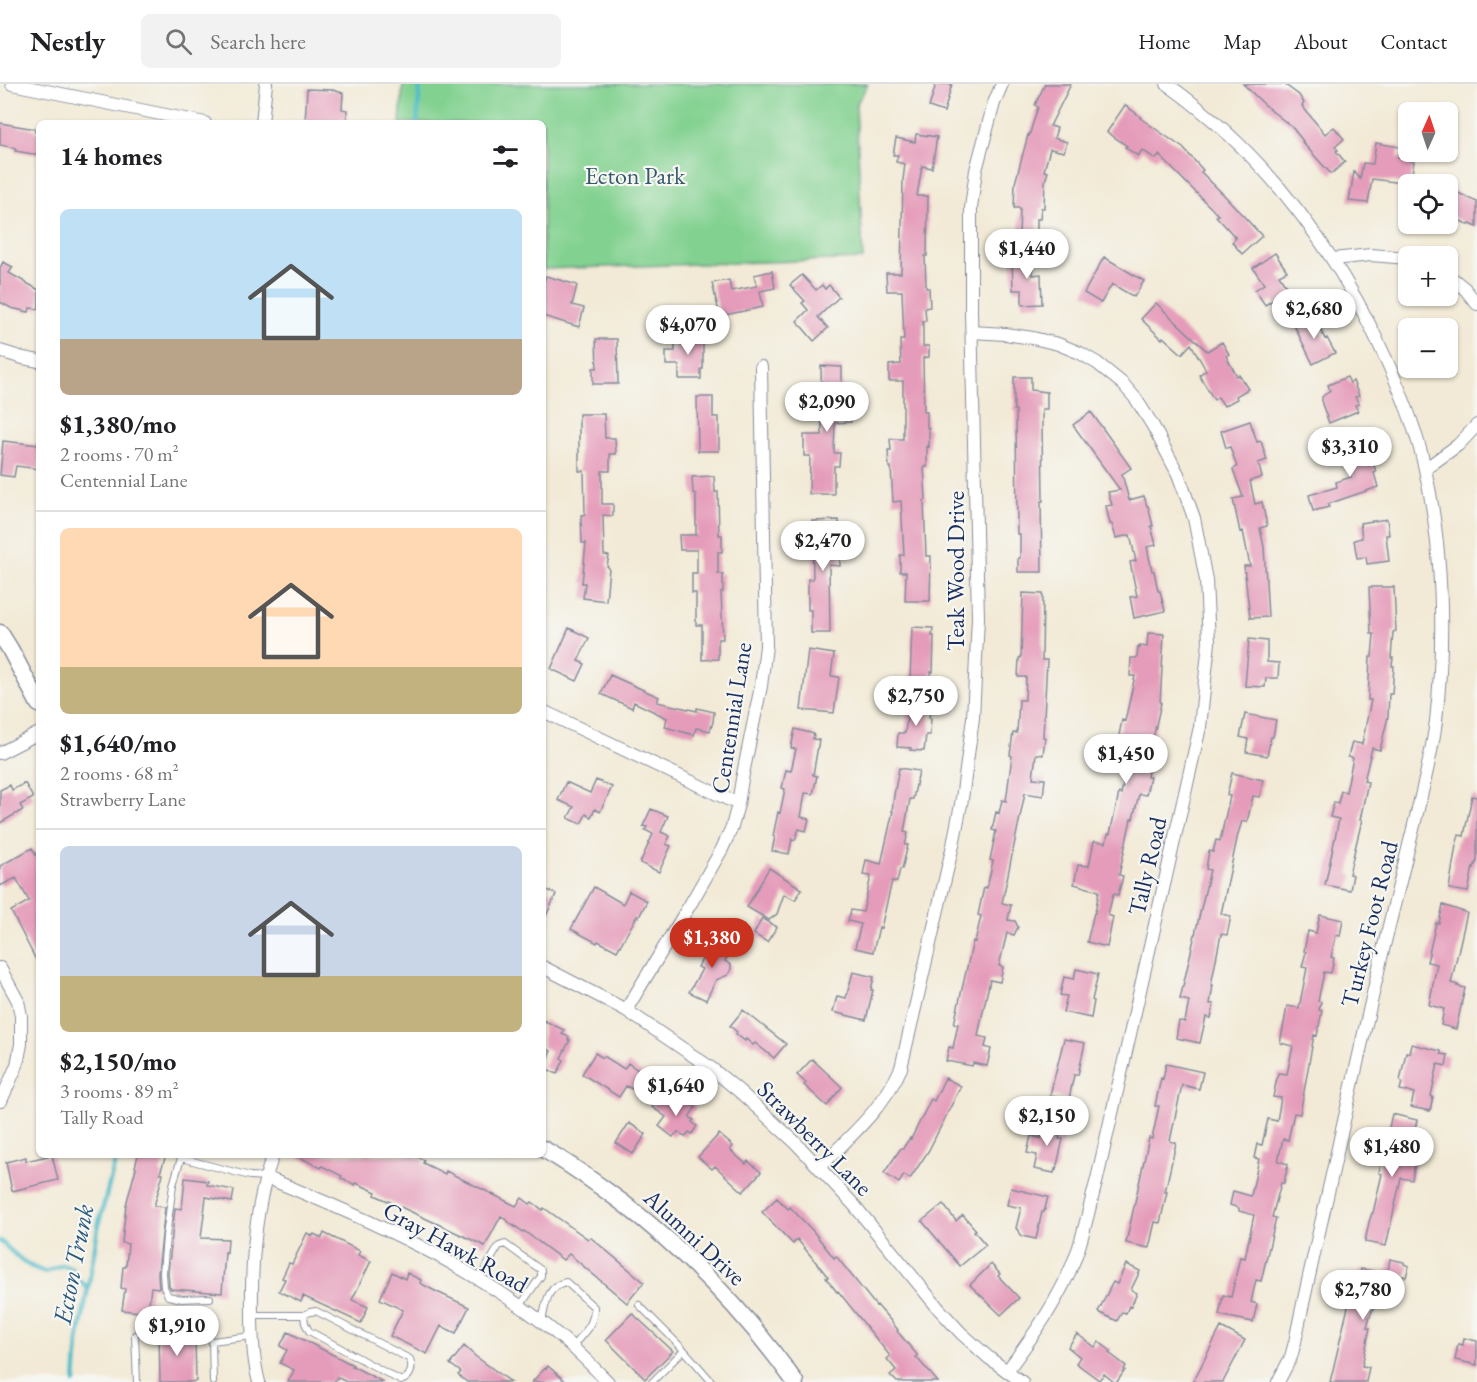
<!DOCTYPE html>
<html lang="en">
<head>
<meta charset="utf-8">
<style>
  body { margin:0; font-family:"EB Garamond",serif; background:#f2f2f2; color:#202124; height:100vh; display:flex; flex-direction:column; font-size:22px; white-space:nowrap }
  * { box-sizing:border-box; margin:0 }
  p { font-size:20px; color:#757577 }
  .icon { flex:none; width:33px; height:33px; fill:none; stroke:currentColor; stroke-width:2; stroke-linecap:round; stroke-linejoin:round }
  .map { position:relative; flex:1; overflow:hidden }
  .sheet { position:absolute; left:36px; top:36px; width:510px; height:1038px; display:flex; flex-direction:column; background:#fff; border-radius:9px; box-shadow:0 2px 4px #0004 }
  .sheet>* { flex:none }
  .needle { width:39px; rotate:3deg }
  .fabs { position:absolute; left:1398px; top:18px; display:grid; gap:12px }
  .fabs a { display:grid; place-items:center; width:60px; height:60px; border-radius:9px; background:#fff; box-shadow:0 2px 4px #0004; font-size:30px }
  .price { position:absolute; translate:-50% -51px; padding:0 14px; border-radius:21px; background:#fff; color:#222; font-size:20px; line-height:39px; filter:drop-shadow(0 2px 3px #0008) }
  .price::after { content:''; position:absolute; left:50%; top:36px; width:18px; height:14px; margin-left:-9px; background:inherit; clip-path:polygon(0 0,100% 0,50% 100%) }
  .price.current { background:#c8321e; color:#fff }
  ul { padding:0; list-style:none }
  li { display:grid; align-content:center; gap:12px; height:318px; padding:0 24px }
  li+li { border-top:2px solid #e0e0e0 }
  li span { display:grid; place-items:center; height:186px; border-radius:9px; color:#555 }
  li>.icon { margin-inline-start:auto }
  span .icon { width:108px; height:108px; fill:#fffc; stroke-width:1 }
  li b { font-size:26px }
  h2 { display:flex; justify-content:space-between; align-items:center; height:72px; padding:0 24px; font-size:26px }
  header { display:flex; align-items:center; gap:36px; box-sizing:border-box; height:84px; padding:0 30px; background:#fff; border-bottom:2px solid #e0e0e0 }
  header strong { font-size:28px }
  nav { display:flex; gap:33px; margin-inline-start:auto; font-size:21px }
  .search { width:420px; height:54px; background:#f2f2f2; display:flex; align-items:center; gap:15px; box-sizing:border-box; padding:0 21px; border-radius:9px; color:#757577; font-size:22px }
  .map>svg:first-child { display:block }
  .green { fill:#82d190; stroke:#4e8077; stroke-width:1.5 }
  .lines { fill:none; stroke-linecap:round; stroke-linejoin:round }
  .stream { stroke:#4fbcc9; stroke-width:4.5 }
  .building { fill:#e59cba }
  .service-casing { stroke:#868c9a; stroke-width:8 }
  .minor-casing { stroke:#868c9a; stroke-width:14 }
  .secondary-casing { stroke:#868c9a; stroke-width:19 }
  .service { stroke:#fff; stroke-width:6 }
  .minor { stroke:#fff; stroke-width:12 }
  .secondary { stroke:#fff; stroke-width:16 }
  .labels { text-anchor:middle; dominant-baseline:central; stroke-width:4.5; stroke-linejoin:round; paint-order:stroke }
  .park-label { font-size:24px; fill:#35586a; stroke:#f6f6f2 }
  .street-label { font-size:24px; fill:#1b2f5e; stroke:#f6f6f2 }
  .water-label { font-size:26px; font-style:italic; fill:#2b597e; stroke:#f6f6f2 }
</style>
</head>
<body>
<header>
<strong>Nestly</strong>
<div class="search"><svg class="icon" aria-label="search" viewBox="0 0 24 24"><circle cx="10" cy="10" r="6"/><path d="M15 15l6 6"/></svg>Search here</div>
<nav><a>Home</a><a>Map</a><a>About</a><a>Contact</a></nav>
</header>
<div class="map">
<svg width="1477" height="1298" viewBox="0 0 1477 1298">
  <rect width="100%" height="100%" fill="#f6f6f2"/>
  <filter id="ink" filterUnits="userSpaceOnUse"><feTurbulence type="fractalNoise" baseFrequency=".0167" numOctaves="2"/><feDisplacementMap in="SourceGraphic" scale="12" xChannelSelector="R" yChannelSelector="G"/><feConvolveMatrix kernelMatrix="1 2 1 2 8 2 1 2 1" color-interpolation-filters="sRGB"/></filter>
  <filter id="wash" filterUnits="userSpaceOnUse"><feTurbulence type="fractalNoise" baseFrequency=".008" numOctaves="4" result="noise"/><feDisplacementMap in="SourceGraphic" scale="24" xChannelSelector="R" yChannelSelector="G"/><feGaussianBlur stdDeviation="1.35" result="paint"/><feColorMatrix in="noise" values="0 0 0 0 0 0 0 0 0 0 0 0 0 0 0 0 0 1.4 0 .05"/><feComposite in="paint" operator="in"/></filter>
  <g filter="url(#wash)">
    <rect width="100%" height="100%" fill="#f2ead6"/>
    <path class="green" d="M403 0H868L856 21 863 175 543 185V39H400Z"/>
    <g class="lines">
      <path class="stream" d="M417 39 420 0
        M0 1157 21 1176 32 1183 45 1188 62 1181 73 1185 75 1194 88 1204
        M75 1298 78 1257 88 1204 99 1138 117 1071"/>
    </g>
    <g id="blocks">
      <path class="building" d="M936 0H952L944 28 929 23Z
        M1045 0H1071L1050 42 1057 44 1054 54 1067 58 1064 68 1050 65 1044 87 1048 88 1045 97 1044 124H1041L1040 135H1037V152L1019 151 1020 124H1014L1015 99 1028 51 1029 52 1038 23 1035 21Z
        M1243 0H1284L1299 11 1304 19 1302 22 1325 50 1334 43 1344 55 1335 63 1338 66 1336 67 1345 78 1331 90 1302 58 1303 57 1292 43 1268 24Z
        M307 5 333 6 343 9 342 25 347 26V36H339V39H305Z
        M1125 21 1141 33 1140 34 1183 64 1203 86 1201 88 1224 111 1262 152 1242 170 1232 158 1236 154 1216 132 1218 131 1159 71 1156 75 1142 66 1138 72 1125 63 1127 62 1107 48Z
        M0 39 35 45V48L39 49V71L15 67 16 64 0 61Z
        M916 50 937 53 932 84 922 82 917 112H928L927 172H925L926 204H929L930 223 925 224 926 237H923V262H929V273L923 274 924 328H927V344H929V363L927 362V383H924L926 416 924 417 926 472H931L930 517H905L906 488H900V471H904L901 417 893 418 891 383H889L888 366H891L890 355H903V297H889V281L901 280 900 256H904L902 207H887L886 189H901L903 96 905 80 896 78 898 71H893L896 54 915 58Z
        M1376 59 1400 63 1398 73 1414 78 1410 100 1372 95 1368 119 1349 117 1354 88 1360 95 1363 79 1373 80Z
        M1448 104 1477 118V143L1470 140 1469 141 1448 131Z
        M1032 169 1033 191 1041 190 1042 220 1022 221V206H1013L1012 172Z
        M1275 169 1287 187 1279 191 1295 216 1279 226 1273 216 1265 221 1255 206 1264 200 1253 184Z
        M1104 173 1144 197 1134 213 1112 200 1101 219 1084 209Z
        M3 178 13 183 9 189 39 206V225L30 224 29 228 11 224 0 218V184Z
        M772 187 775 204 760 207 763 223 720 232 712 199 729 196 731 207 757 202 754 191Z
        M802 191 816 206 822 201 825 205 829 201 839 213 818 233 828 244 814 257 797 237 808 226 802 219 805 217 790 201Z
        M546 192 577 201 572 221 584 224 579 243 543 232V201Z
        M1156 219 1207 267 1222 258 1229 270 1226 272 1237 292 1239 291 1248 305 1236 312 1237 315 1224 322 1218 313 1214 316 1199 291 1206 286 1191 260 1182 270 1163 253 1162 255 1141 235Z
        M1308 232 1312 240 1317 238 1325 255 1327 254 1335 269 1313 280 1293 239Z
        M703 251V285H701V295H679V281H666V267H675V252Z
        M596 255H617L618 300H593V284H597Z
        M821 282 842 283V323H851V338L835 339 834 369H840L839 382H834V410H809L810 372H804V351H822Z
        M1014 293H1031V306L1047 308V325H1042V341L1043 417H1041L1042 488H1018V474H1020V450H1017L1016 326H1014Z
        M1347 293 1350 299 1353 297 1359 312 1355 313 1359 320 1355 321 1358 327 1329 339 1322 320V313L1330 306 1328 301Z
        M697 313H713V333H719V367H698Z
        M1091 328 1131 384 1122 390 1129 416 1144 412 1147 422H1148L1153 442H1151L1156 461 1147 463 1152 487H1154L1158 507H1160L1165 527 1134 534 1130 513 1137 512 1130 478 1136 477 1130 451 1116 454 1112 440H1110L1106 422 1112 421 1108 408 1120 406 1073 341Z
        M579 330H604L605 354H615L616 370H610V387H602V420H613V432L603 431 604 471 609 472 607 482 609 484 606 517 583 514 585 499H582L586 459H582L581 431H585L584 387H579Z
        M1250 337 1257 358 1261 357 1267 376 1258 379 1262 393 1250 397 1255 420 1262 418 1267 442 1260 444 1264 463 1268 533 1250 534 1244 482H1250L1243 447 1240 448 1233 415 1243 413 1233 385 1237 383 1230 363 1226 364 1221 347Z
        M3 357 39 361V385L16 382 14 393 0 391Z
        M1363 357 1368 370 1370 369 1376 388 1374 389 1378 403 1328 420 1329 423 1313 427 1309 411 1337 403 1336 398 1351 393 1342 364Z
        M714 392 715 408H718L719 451H722V468H718V490H723V508H721L723 555H718V575L702 576V541H696V509H692V489H697V466H680L679 451H696V410L693 409 692 393Z
        M1387 435 1389 451H1386L1389 477 1367 480 1366 473 1357 474 1354 456 1362 454 1360 439Z
        M839 436 840 482 829 481 830 549H811V526H808V495H813L812 437Z
        M1369 503H1394L1396 547 1393 548 1391 574H1393L1392 582H1394L1392 610H1389L1388 633 1380 666 1372 664 1364 697 1368 698 1360 736H1362L1349 790 1353 791 1350 806 1325 801 1339 735 1330 733 1334 718 1338 719 1341 707 1346 708 1353 674 1348 673 1352 658 1362 660 1371 616H1368L1370 573H1372L1374 550H1371Z
        M1023 509 1043 510 1042 576H1047L1043 653H1045L1043 671 1036 670 1033 694 1045 695 1043 712 1025 709 1002 819 1011 821 1008 836 1015 837 1018 843 1014 851 1007 849 999 882 1003 883 1000 898 990 896 982 932 978 952 987 954 985 963 991 965 987 982 973 979 972 982 946 977 949 963 953 964 958 940H954L973 857 975 858 981 832 978 831 984 803 987 804 993 777 990 776 996 747 992 746 996 728 999 729 1002 716 1006 717 1012 672 1010 671 1013 649H1017L1019 616H1025L1026 593H1018L1019 574H1021Z
        M912 543 933 544 932 552H934L933 588H931V598L910 597Z
        M569 544 589 554 578 577 585 580 577 597 551 585Z
        M1148 549 1164 550 1160 619H1161L1146 686 1148 687 1147 693H1150L1146 711 1139 710 1133 735H1131L1119 791 1123 792 1118 811 1113 810 1108 831 1113 833 1107 863 1087 858 1094 829H1095L1099 807 1074 800 1078 781 1089 782 1094 757 1106 759 1108 750H1110L1119 709 1121 710 1130 669 1124 668 1127 653 1119 651 1122 636 1125 637 1135 592H1130L1131 574H1137L1138 563 1140 564V562L1147 563Z
        M1249 555 1267 557V578L1279 579 1278 594H1266L1265 603 1245 602Z
        M808 566 834 570 831 592 839 593 834 629 801 626Z
        M610 591 659 613 657 618 697 627V624L714 628 713 638 710 647 696 644 694 651 665 643 667 634 634 618 632 624 601 610Z
        M909 616 931 619 929 634H931L930 651H926L924 667 910 666 911 664 897 663 898 649H905Z
        M1245 630 1276 636 1273 653H1271L1267 672 1246 668 1248 655 1240 653Z
        M795 645 814 650 813 655 819 656 813 691 817 692 813 710 805 709 801 733 809 735 806 747 799 745 795 756 792 755 789 770 772 767 775 752H773L778 728 780 729 785 705 782 704 786 686 791 687 796 665 791 664Z
        M899 684 919 687 913 715H910L904 748 908 749 905 761H908L902 785H900L897 798 892 797 881 844 879 843 873 868 855 864 861 840 848 837 851 826 863 828 871 792 863 791 866 776 881 780 893 727H892L894 711Z
        M1232 689 1263 696 1260 713 1253 712 1247 738 1242 737 1238 750 1221 830 1231 832 1227 851 1221 850 1211 901H1213L1210 920H1214L1211 934 1206 933 1200 959 1176 954 1179 937 1185 938 1189 917 1180 915 1210 786 1206 785 1209 767 1213 768 1216 756 1220 757 1230 712 1227 711Z
        M596 696 612 703 600 728 595 725 591 733 586 730 581 740 568 734 574 723 558 716 566 698 590 709Z
        M25 699 33 714 20 721 23 726 0 739V706L10 701 12 706Z
        M1472 712 1477 713V778H1476L1474 784 1473 783 1468 808 1449 805 1456 761 1459 751 1464 752Z
        M651 725 668 732 661 748 670 752 666 760 671 762 659 788 640 779 653 750 645 746 647 743 643 742Z
        M32 764 39 776V882L11 827 29 817 16 794 0 802V782Z
        M769 784 802 805 795 816 784 810 777 830 769 836 747 823Z
        M594 803 623 820 629 807 647 817 639 833 637 832 617 867 598 857 597 859 571 845Z
        M543 804 556 810 543 839Z
        M1443 821 1467 829 1451 899 1458 901 1457 902 1465 904 1456 945 1441 941 1444 925 1429 921 1437 880 1427 878 1436 839H1439Z
        M1320 831 1343 836 1340 852 1336 851 1331 873 1334 874 1331 889 1324 888 1318 917 1321 918 1319 926 1322 927 1317 952 1314 951 1300 1030 1294 1029 1288 1056 1283 1055 1278 1077 1288 1080 1284 1099H1281L1272 1133 1276 1134 1261 1197 1256 1196 1251 1218 1257 1220 1253 1238 1219 1231 1223 1211 1231 1213 1240 1173 1245 1174 1254 1131 1239 1127V1124L1230 1121 1233 1107 1251 1112 1259 1075 1254 1074 1257 1060 1262 1061 1268 1035 1277 1037 1281 1014 1273 1013 1278 989 1287 990 1293 962 1280 959 1285 934 1287 922 1299 924 1307 884 1302 883 1306 868 1304 867 1308 847 1316 849Z
        M762 834 777 843 767 858 754 850Z
        M713 855 732 864 725 877 731 881V885L728 891 716 896 706 916 689 908 702 885 698 883Z
        M1076 885 1098 890 1092 916 1094 917 1091 934 1063 928 1067 912 1060 911 1064 893 1074 895Z
        M853 888 874 893 871 906H873L866 936 833 928 837 912 846 914Z
        M743 926 786 960 774 974 755 959 753 961 746 955 745 957 736 950 737 948 730 942Z
        M543 936 564 946 562 950 569 953 568 956H570L561 974 564 976 557 990 543 983 551 967 543 963Z
        M1064 955 1085 959 1078 991H1074L1069 1015 1050 1011Z
        M1411 960 1441 967V970L1448 971 1446 982 1438 980 1431 1012 1433 1013 1430 1027 1411 1023 1414 1009 1400 1006 1402 998 1400 997 1406 968 1409 969Z
        M595 969 603 974 604 972 624 985 628 979 642 989 632 1005 626 1002 619 1013 582 990Z
        M812 975 842 1003 827 1022 804 1001 806 999 797 991Z
        M1166 980 1203 988 1199 1005 1182 1001 1170 1057 1176 1059 1165 1108H1167L1160 1139 1155 1138 1149 1164 1126 1159 1149 1054 1152 1055 1159 1022H1155L1161 994 1163 995Z
        M945 994 961 1002 929 1066 910 1095 904 1091 899 1099 884 1089 901 1064H903L910 1054 911 1055 931 1015 934 1017Z
        M660 1012 674 1023 678 1018 680 1020 685 1014 696 1023 689 1033 694 1036 692 1038 697 1042 692 1050 689 1048 685 1053 678 1048 673 1053 659 1042 666 1033 652 1023Z
        M1392 1030 1417 1036 1409 1074 1416 1075 1412 1096 1401 1094 1386 1162 1365 1158 1369 1138 1372 1129H1373L1382 1090 1379 1089 1383 1070 1388 1071 1393 1049 1388 1048Z
        M1045 1035 1063 1039 1059 1055H1063L1056 1086 1055 1085 1054 1089 1034 1085 1037 1071 1027 1069 1031 1052 1041 1054Z
        M629 1039 646 1050 633 1070 616 1059Z
        M719 1050 733 1062 730 1066 746 1080 748 1077 761 1088 743 1108 715 1082 712 1085 698 1073Z
        M52 1071 58 1096 12 1107 6 1078 26 1073V1077Z
        M138 1071H166L160 1089 163 1090 154 1122 165 1123 158 1189 159 1204 151 1203 148 1229 122 1226 125 1205 121 1204 123 1183H126L128 1160 122 1159 126 1121 136 1084 135 1083Z
        M295 1071H413L424 1076 423 1079 445 1090 446 1087 516 1122 522 1114 530 1120 532 1118 543 1126 544 1124 588 1155 590 1153 644 1198 627 1219 569 1170 563 1176 524 1147 523 1148 515 1142V1143L501 1132 485 1162 375 1111 376 1108 356 1099 355 1101 341 1094 342 1092 322 1082 321 1084Z
        M185 1094 208 1097 207 1101 234 1106 232 1118 206 1113 201 1154 228 1155 227 1169 225 1168 222 1209 171 1205 169 1202 168 1189 175 1124 182 1125Z
        M1011 1104 1048 1113 1044 1128H1042L1036 1155 1022 1152 1016 1144 1021 1124 1007 1121Z
        M777 1114 788 1125 790 1123 813 1147 834 1174 836 1172 876 1222 877 1221 890 1236 898 1246 897 1247 918 1272 916 1273 938 1298H897L890 1291 896 1286 887 1275 890 1272 838 1207 837 1208 826 1194 828 1193 797 1155 793 1160 762 1128Z
        M943 1120 956 1137 963 1131 976 1146 974 1147 986 1161 960 1182 922 1137Z
        M307 1149 313 1152 314 1150 322 1154 324 1149 360 1167 358 1171 371 1177 352 1216 368 1223 361 1239 303 1212 301 1218 279 1207 285 1195 282 1194 289 1179 292 1180Z
        M1390 1175 1404 1178V1180L1409 1182 1406 1193 1403 1192 1396 1210 1378 1206 1374 1223 1370 1232 1367 1243 1370 1244 1362 1282 1369 1283 1366 1298H1330L1354 1198 1358 1199 1361 1185 1385 1189V1186L1388 1187Z
        M991 1180 1000 1190 998 1192 1019 1214 1001 1231 970 1201Z
        M1126 1180 1140 1187 1131 1206 1137 1209 1131 1223 1129 1222 1126 1229 1122 1228 1117 1237 1098 1228 1113 1198 1117 1200Z
        M392 1188 405 1195 407 1189 421 1196 420 1199 433 1206 469 1223 456 1249 441 1242 427 1270 390 1252 403 1226 380 1215Z
        M632 1229 673 1267 645 1295 606 1256Z
        M1221 1243 1245 1256 1223 1298H1193Z
        M189 1246V1253H195L196 1297 190 1298H160L159 1247Z
        M288 1248 353 1281 352 1282 383 1298H346L337 1293 334 1298H288L294 1286 280 1279 287 1266 280 1262Z
        M1077 1250 1095 1263 1099 1258 1111 1267 1109 1269 1126 1282 1124 1285 1125 1286 1117 1298H1114L1104 1290 1099 1296 1076 1279 1080 1273 1068 1263Z
        M1464 1254 1477 1257V1281L1455 1276 1458 1260 1463 1261Z
        M464 1262 475 1272 511 1298H467L458 1291 461 1288 450 1280Z
        M548 1282 566 1298H532L545 1284 546 1285Z"/>
    </g>
  </g>
  <g filter="url(#ink)">
    <use href="#blocks" fill-opacity="0" stroke="#868c9a" stroke-width="1.5"/>
    <g class="lines">
      <g class="service-casing">
        <path id="service" d="M182 1071 181 1074 250 1092 265 1093
          M181 1074 173 1101 166 1152 163 1189 164 1203 168 1212 182 1215 210 1214
          M479 1195 499 1162 505 1160 541 1186V1192L520 1222
          M639 1221 684 1266 712 1298
          M252 1231H304L310 1228 316 1227 410 1275C413 1285 411 1293 401 1297L309 1247 305 1239 304 1231
          M542 1237C546 1221 546 1202 566 1198L594 1223C594 1242 584 1248 572 1263
          M135 1251 137 1298
          M213 1298 212 1257 252 1252
          M652 1298 684 1266"/>
      </g>
      <g class="minor-casing">
        <path id="minor" d="M12 0 205 39
          M1167 0C1265 70 1337 166 1386 275 1402 310 1417 347 1425 385 1443 464 1445 556 1436 637 1432 670 1423 704 1415 737 1404 782 1393 826 1382 870 1368 930 1355 990 1341 1050 1326 1120 1309 1188 1295 1258L1291 1273 1278 1298
          M262 39 266 0
          M1333 175 1371 171 1408 174
          M1448 191 1465 205 1477 220
          M972 248 1005 250 1033 254 1058 260 1080 269 1097 279 1123 300 1136 315 1153 342 1178 390 1194 434 1206 496 1209 558 1200 643 1097 1095C1091 1117 1086 1140 1079 1163 1064 1209 1036 1248 1007 1287
          M0 267 23 274 39 277
          M1425 385 1458 361 1477 341
          M543 627 738 720
          M0 669 39 649
          M543 883 626 926 711 984 739 1007 795 1058 854 1121 939 1225 961 1249 989 1274 1022 1298
          M0 884 18 917 21 932V960L17 981 1 1017
          M626 926 691 819 722 765 732 743 738 720 742 695 761 602 766 562 761 283
          M819 1084C850 1052 883 1025 901 984L953 761 962 715 973 634 978 534 971 227V124L976 86 994 19 1002 0
          M265 1093C368 1135 476 1182 562 1254 578 1267 593 1283 608 1298
          M259 1298C253 1276 252 1252 252 1230 251 1176 255 1121 273 1071"/>
      </g>
      <g class="secondary-casing">
        <path id="secondary" d="M0 549 10 565 39 620
          M543 1065C571 1080 597 1100 623 1119 689 1170 747 1230 795 1298"/>
      </g>
      <use href="#service" class="service"/>
      <use href="#minor" class="minor"/>
      <use href="#secondary" class="secondary"/>
    </g>
  </g>
  <g class="labels">
    <g class="park-label">
      <text x="635" y="91">Ecton Park</text>
    </g>
    <g class="street-label">
      <text transform="translate(955 487) rotate(-90)">Teak Wood Drive</text>
      <text transform="translate(731 634) rotate(-81)">Centennial Lane</text>
      <text transform="translate(1147 782) rotate(-77)">Tally Road</text>
      <text transform="translate(1369 840) rotate(-76)">Turkey Foot Road</text>
      <text transform="translate(815 1054) rotate(45)">Strawberry Lane</text>
      <text transform="translate(695 1153) rotate(43)">Alumni Drive</text>
      <text transform="translate(456 1163) rotate(29)">Gray Hawk Road</text>
    </g>
    <g class="water-label">
      <text transform="translate(73 1180) rotate(-79)">Ecton Trunk</text>
    </g>
  </g>
</svg>
<div class="fabs">
<a><svg class="needle" viewBox="-14 -14 28 28"><path d="M0-13l5 13h-10z" fill="#e53935"/><path d="M0 13l5-13h-10z" fill="#757577"/></svg></a>
<a><svg class="icon" aria-label="locate" viewBox="0 0 24 24"><circle cx="12" cy="12" r="6"/><path d="M12 2v4M12 18v4M2 12h4M18 12h4"/></svg></a>
<a>+</a>
<a>−</a>
</div>
<b class="price" style="left:1027px;top:196px">$1,440</b>
<b class="price" style="left:1314px;top:256px">$2,680</b>
<b class="price" style="left:688px;top:272px">$4,070</b>
<b class="price" style="left:827px;top:349px">$2,090</b>
<b class="price" style="left:1350px;top:394px">$3,310</b>
<b class="price" style="left:823px;top:488px">$2,470</b>
<b class="price" style="left:916px;top:643px">$2,750</b>
<b class="price" style="left:1126px;top:701px">$1,450</b>
<b class="price current" style="left:712px;top:885px">$1,380</b>
<b class="price" style="left:676px;top:1033px">$1,640</b>
<b class="price" style="left:1047px;top:1063px">$2,150</b>
<b class="price" style="left:1392px;top:1094px">$1,480</b>
<b class="price" style="left:1363px;top:1237px">$2,780</b>
<b class="price" style="left:177px;top:1273px">$1,910</b>
<section class="sheet">
<h2>14 homes<svg class="icon" aria-label="filters" viewBox="0 0 24 24"><path d="M4 7h16M4 17h16"/><circle cx="9" cy="7" r="2"/><circle cx="15" cy="17" r="2"/></svg></h2>
<ul>
<li><span style="background:linear-gradient(#bfe0f5 70%,#b9a48a 0)"><svg class="icon" aria-label="home" viewBox="0 0 24 24"><path d="M3 11l9-7 9 7M6 9v11h12V9"/></svg></span><div><b>$1,380/mo</b><p>2 rooms · 70 m²</p><p>Centennial Lane</p></div></li>
<li><span style="background:linear-gradient(#ffd9b3 75%,#c2b280 0)"><svg class="icon" aria-label="home" viewBox="0 0 24 24"><path d="M3 11l9-7 9 7M6 9v11h12V9"/></svg></span><div><b>$1,640/mo</b><p>2 rooms · 68 m²</p><p>Strawberry Lane</p></div></li>
<li><span style="background:linear-gradient(#c9d6e8 70%,#c2b280 0)"><svg class="icon" aria-label="home" viewBox="0 0 24 24"><path d="M3 11l9-7 9 7M6 9v11h12V9"/></svg></span><div><b>$2,150/mo</b><p>3 rooms · 89 m²</p><p>Tally Road</p></div></li>
</ul>
</section>
</div>
</body>
</html>
